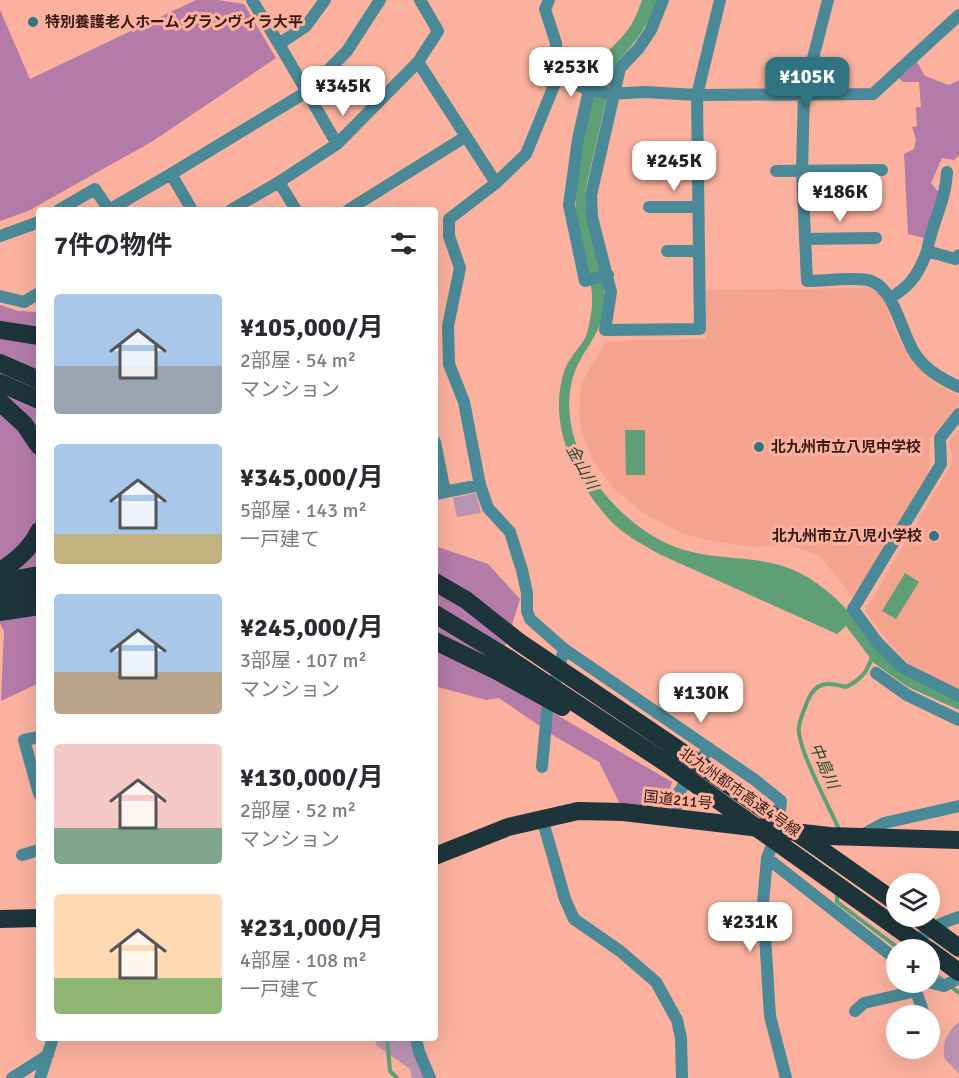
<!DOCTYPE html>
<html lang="ja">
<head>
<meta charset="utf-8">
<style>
  body { margin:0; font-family:Signika,"Noto Sans JP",sans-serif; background:#f2f2f3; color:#2b2b33; height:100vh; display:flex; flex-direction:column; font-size:22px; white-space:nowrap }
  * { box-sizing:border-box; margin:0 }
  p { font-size:20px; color:#7c7c81 }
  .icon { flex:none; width:33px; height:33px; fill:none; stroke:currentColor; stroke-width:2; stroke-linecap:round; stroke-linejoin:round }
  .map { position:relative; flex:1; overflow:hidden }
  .drawer { position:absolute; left:36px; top:207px; width:402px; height:834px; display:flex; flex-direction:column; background:#fff; border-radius:6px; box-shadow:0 6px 24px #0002 }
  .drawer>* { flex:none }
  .fabs { position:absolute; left:886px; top:873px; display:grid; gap:12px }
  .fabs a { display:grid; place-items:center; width:54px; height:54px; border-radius:50%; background:#fff; box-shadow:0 6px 24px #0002; font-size:30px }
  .price { position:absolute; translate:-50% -51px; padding:0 14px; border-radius:12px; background:#fff; color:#222; font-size:20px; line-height:39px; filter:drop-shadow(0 2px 3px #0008) }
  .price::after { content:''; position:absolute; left:50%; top:36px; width:18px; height:14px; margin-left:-9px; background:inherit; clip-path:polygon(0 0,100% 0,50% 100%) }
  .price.selected { background:#307483; color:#fff }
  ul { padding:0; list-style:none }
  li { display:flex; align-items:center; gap:18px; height:150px; padding:0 18px }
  li span { display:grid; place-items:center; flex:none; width:168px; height:120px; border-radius:6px; color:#555 }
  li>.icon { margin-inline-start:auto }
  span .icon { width:72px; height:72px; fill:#fffc; stroke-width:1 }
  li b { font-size:26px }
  h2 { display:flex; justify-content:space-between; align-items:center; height:72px; padding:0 18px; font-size:26px }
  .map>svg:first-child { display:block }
  .built { fill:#f4a38f }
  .green { fill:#bb93b2 }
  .forest { fill:#b47ba8 }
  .water { fill:#5f9f76 }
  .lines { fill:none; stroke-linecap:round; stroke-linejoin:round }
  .stream { stroke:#5f9f76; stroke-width:4 }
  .street { stroke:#4a8997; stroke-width:12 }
  .highway { stroke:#1d343a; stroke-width:18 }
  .highway-bridge { stroke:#1d343a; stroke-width:18 }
  .poi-dot { fill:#307483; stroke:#fbb19e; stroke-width:2 }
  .labels { text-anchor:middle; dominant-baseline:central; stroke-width:6; stroke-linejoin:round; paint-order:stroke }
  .poi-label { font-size:15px; font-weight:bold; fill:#361b14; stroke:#fbb19e; text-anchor:start }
  .street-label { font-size:15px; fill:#361b14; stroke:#fbb19e }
  .water-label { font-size:16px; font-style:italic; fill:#1a4b2e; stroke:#fbb19e }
</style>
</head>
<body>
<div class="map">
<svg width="959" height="1078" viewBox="0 0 959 1078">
  <rect width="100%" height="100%" fill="#fbb19e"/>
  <path class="built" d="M869 288 878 292 884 301 895 331 912 362 935 383 959 396V405L930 438 928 474 866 586 853 597 820 556 790 545 751 547 705 540 680 532 645 514 616 491 593 461 582 434 579 413 581 385 606 341 706 339V290Z
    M959 430V692L908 663 887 640 865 611 953 461 949 441Z"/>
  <path class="green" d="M476 493 481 513 457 517 453 498Z
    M959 1022V1074L944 1058C943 1042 946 1033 959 1022Z
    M375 1038H411L425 1078H412L410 1069 376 1045Z"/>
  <path class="forest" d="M196 0H218L244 4 276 58 153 141 28 211 0 221V10L30 79Z
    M917 62 925 76 949 85 959 80V155L954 160 942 158 931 183 940 194 924 238 908 234 904 154 914 149 916 139 912 127 917 126 916 107H921L919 82H903L899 78Z
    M0 305 18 311 39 312V683L1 701 4 631 0 624Z
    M435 546 488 564 520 599 495 679 672 782 665 807 621 806 599 762 556 737 499 698 486 700 438 687 435 689Z"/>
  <path class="water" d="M642 0H657L650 19 637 39 614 66 585 192C583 232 609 268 604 308 601 336 580 352 573 377 554 443 609 516 666 543 710 564 758 552 798 572 826 586 847 608 866 632 874 642 882 655 892 664 912 680 935 690 959 701V710L908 687 874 663 846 626 837 634 659 554C640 543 621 533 607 517 575 480 550 428 562 379 565 363 575 353 584 340 589 331 591 315 592 305 594 271 575 240 576 207 576 180 590 80 602 60 608 49 619 42 626 32 634 23 638 11 642 0Z
    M625 430H645V475H626Z
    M905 573 919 582 896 619 882 611Z"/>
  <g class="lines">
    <path class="stream" d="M838 827C829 807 796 745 799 727 800 718 805 708 808 700 816 681 829 682 846 687 862 679 867 672 873 655
      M837 892V902L901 950
      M930 971 944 981
      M950 986 959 993
      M387 1038 390 1071 397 1078"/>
    <path class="street" d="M252 0 279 44 306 26 325 0
      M549 0 545 9 556 43 558 76 526 154 496 183 449 219V236L460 268 448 326 449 364 464 402 480 485 488 508 510 532 522 570 527 593V611L530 619 564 649 755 780 781 801 778 830 767 858 763 904 770 1016 786 1078
      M663 0 651 30 639 48 620 68 591 195 592 217 611 292 605 330 700 329 697 95 720 0
      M828 0 804 93 802 170 807 281C826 281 849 277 867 280 896 285 901 338 918 358 929 372 944 380 959 387
      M279 44 337 144
      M418 62 496 183
      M558 76 589 90 608 94 645 92 697 95 873 94 959 15
      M589 90 578 139 569 205 585 281 608 275
      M776 171 882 170
      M171 174 308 91 347 51 380 0
      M279 182 296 210
      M649 207H698
      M59 210 95 189 109 210
      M109 210 171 174 192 210
      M231 210 279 182 337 144 418 62 438 31 420 0
      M348 210 465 137
      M0 236 39 222
      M805 239 876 238
      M667 251H699
      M927 251C932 222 946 201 947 172
      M0 296 24 302 39 293
      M890 298C911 286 919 273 927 251L955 259 959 255
      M959 414 940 438 941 464 853 609 877 642 903 668 959 696
      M435 442 445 492
      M435 494 480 485
      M876 673 907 695 959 720
      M39 737 24 740 39 794
      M542 767 547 712 564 649
      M542 818 565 899 574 919 620 951 656 982 677 1020 681 1038 682 1078
      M674 818 679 792 709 748
      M860 836 884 823 959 806
      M22 855 39 850
      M767 858 897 960
      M910 950C925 930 936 925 959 917
      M928 982 944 986 959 978
      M918 986 916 991 923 1011
      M855 1011 864 1003 916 991
      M416 1038 419 1052 430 1078
      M12 1078 48 1055
      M40 1078 53 1038"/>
    <path class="highway" d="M0 330 39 336
      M0 363 39 380
      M0 383 39 400
      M0 402 24 424 39 446
      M0 571C15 562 32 547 39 531
      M0 582 39 575
      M435 582 466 600 519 642
      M0 599 39 590
      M0 612 39 606
      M435 614 509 659
      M435 641 499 672
      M435 856 508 827 578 811 623 812 829 836 959 840
      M0 919 39 918
      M930 951 959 972"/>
    <path class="highway-bridge" d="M519 642 676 748 897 903
      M509 659 666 763 928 950
      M499 672 562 707
      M915 916 959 948"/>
  </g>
  <g class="poi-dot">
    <circle cx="33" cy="22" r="6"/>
    <circle cx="759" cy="447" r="6"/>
    <circle cx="934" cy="536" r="6"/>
  </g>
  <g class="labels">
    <g class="poi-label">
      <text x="45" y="22">特別養護老人ホーム グランヴィラ大平</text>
      <text x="771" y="447">北九州市立八児中学校</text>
      <text x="922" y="536" text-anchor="end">北九州市立八児小学校</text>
    </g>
    <g class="street-label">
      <text transform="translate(740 792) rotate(35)">北九州都市高速4号線</text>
      <text transform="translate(678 800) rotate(6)">国道211号</text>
    </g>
    <g class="water-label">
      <text transform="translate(582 467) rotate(61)">金山川</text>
      <text transform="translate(824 766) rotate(66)">中島川</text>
    </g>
  </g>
</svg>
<div class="fabs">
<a><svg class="icon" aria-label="layers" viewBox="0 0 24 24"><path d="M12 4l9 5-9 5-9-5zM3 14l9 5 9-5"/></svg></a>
<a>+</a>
<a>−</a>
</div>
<b class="price" style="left:571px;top:98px">¥253K</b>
<b class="price selected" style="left:807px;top:108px">¥105K</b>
<b class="price" style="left:343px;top:117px">¥345K</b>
<b class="price" style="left:674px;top:192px">¥245K</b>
<b class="price" style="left:840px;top:223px">¥186K</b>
<b class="price" style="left:701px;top:724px">¥130K</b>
<b class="price" style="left:750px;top:953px">¥231K</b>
<section class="drawer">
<h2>7件の物件<svg class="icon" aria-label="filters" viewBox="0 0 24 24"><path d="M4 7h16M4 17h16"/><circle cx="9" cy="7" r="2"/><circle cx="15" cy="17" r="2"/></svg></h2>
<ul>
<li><span style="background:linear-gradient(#a9c7e8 60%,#9aa5b1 0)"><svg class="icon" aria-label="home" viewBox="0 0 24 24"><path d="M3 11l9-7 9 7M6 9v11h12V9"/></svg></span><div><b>¥105,000/月</b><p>2部屋 · 54 m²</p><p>マンション</p></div></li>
<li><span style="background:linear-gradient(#a9c7e8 75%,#c2b280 0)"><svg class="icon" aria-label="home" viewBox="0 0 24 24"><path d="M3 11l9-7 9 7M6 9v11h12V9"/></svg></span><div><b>¥345,000/月</b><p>5部屋 · 143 m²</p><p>一戸建て</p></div></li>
<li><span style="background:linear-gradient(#a9c7e8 65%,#b9a48a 0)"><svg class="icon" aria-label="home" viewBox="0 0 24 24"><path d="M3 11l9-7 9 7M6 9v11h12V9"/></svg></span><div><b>¥245,000/月</b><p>3部屋 · 107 m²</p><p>マンション</p></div></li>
<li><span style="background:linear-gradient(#f6c9c9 70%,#7fa58c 0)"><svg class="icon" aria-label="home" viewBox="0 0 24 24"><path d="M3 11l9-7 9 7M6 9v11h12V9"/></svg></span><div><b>¥130,000/月</b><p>2部屋 · 52 m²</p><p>マンション</p></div></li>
<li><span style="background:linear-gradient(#ffd9b3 70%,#8fb573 0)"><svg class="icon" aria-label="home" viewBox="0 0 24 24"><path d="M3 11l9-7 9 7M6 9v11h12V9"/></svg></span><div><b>¥231,000/月</b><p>4部屋 · 108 m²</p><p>一戸建て</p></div></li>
</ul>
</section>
</div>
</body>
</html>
